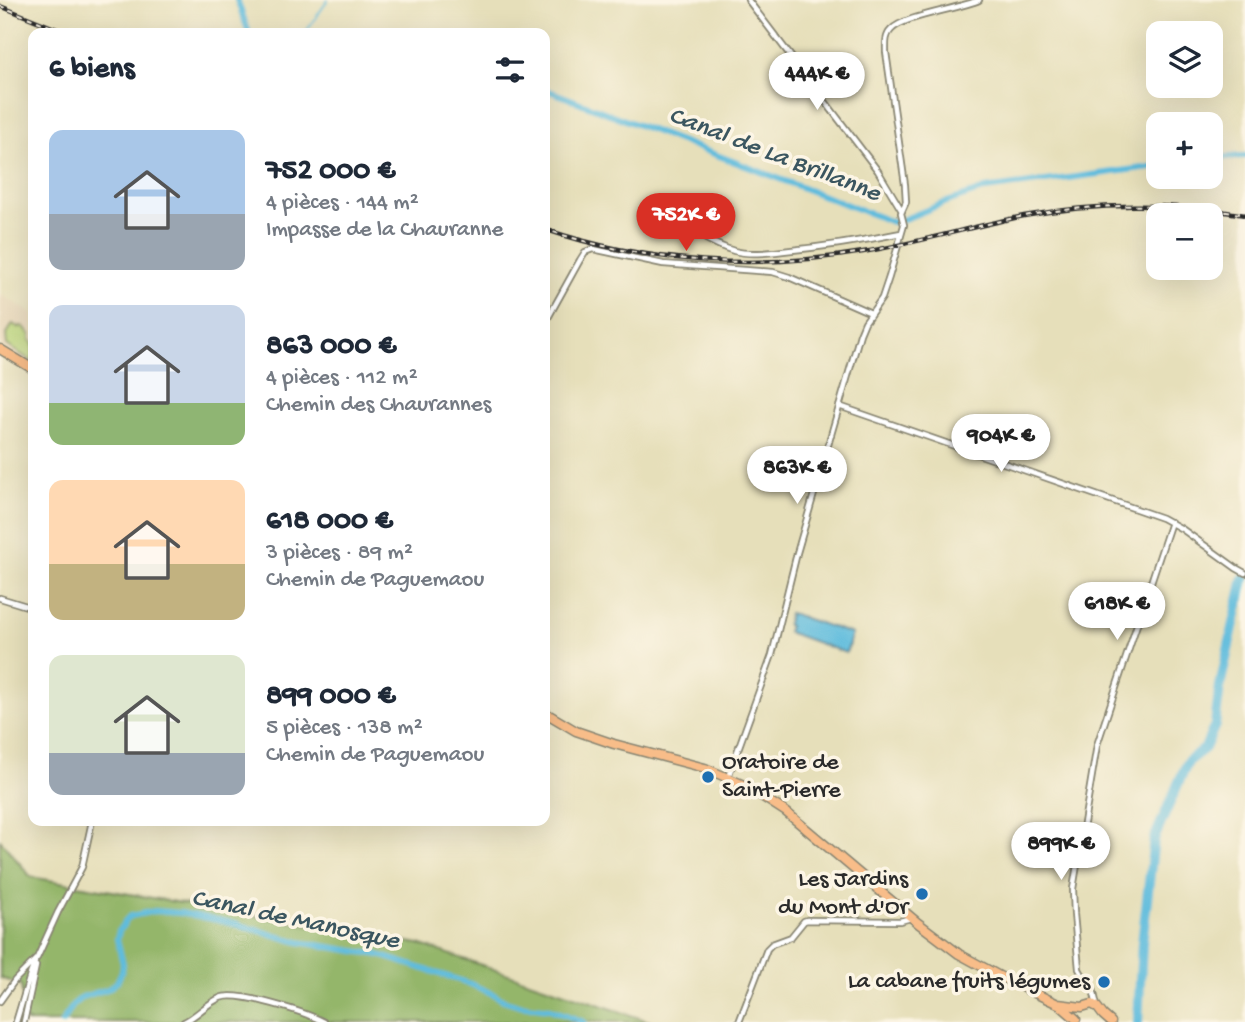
<!DOCTYPE html>
<html lang="fr">
<head>
<meta charset="utf-8">
<style>
  body { margin:0; font-family:"Gochi Hand",sans-serif; background:#f2f2f3; color:#1f2937; height:100vh; display:flex; flex-direction:column; font-size:26px; white-space:nowrap }
  * { box-sizing:border-box; margin:0 }
  p { font-size:23px; color:#747a83 }
  .icon { flex:none; width:38px; height:38px; fill:none; stroke:currentColor; stroke-width:2; stroke-linecap:round; stroke-linejoin:round }
  .map { position:relative; flex:1; overflow:hidden }
  .details { position:absolute; left:28px; top:28px; width:522px; height:798px; display:flex; flex-direction:column; background:#fff; border-radius:14px; box-shadow:0 7px 28px #0002 }
  .details>* { flex:none }
  .fabs { position:absolute; left:1146px; top:21px; display:grid; gap:14px }
  .fabs a { display:grid; place-items:center; width:77px; height:77px; border-radius:14px; background:#fff; box-shadow:0 7px 28px #0002; font-size:35px }
  .price { position:absolute; translate:-50% -60px; padding:0 16px; border-radius:24px; background:#fff; color:#222; font-size:23px; line-height:46px; filter:drop-shadow(0 2px 4px #0008) }
  .price::after { content:''; position:absolute; left:50%; top:42px; width:21px; height:16px; margin-left:-10px; background:inherit; clip-path:polygon(0 0,100% 0,50% 100%) }
  .price.current { background:#d93025; color:#fff }
  ul { padding:0; list-style:none }
  li { display:flex; align-items:center; gap:21px; height:175px; padding:0 21px }
  li span { display:grid; place-items:center; flex:none; width:196px; height:140px; border-radius:14px; color:#555 }
  li>.icon { margin-inline-start:auto }
  span .icon { width:84px; height:84px; fill:#fffc; stroke-width:1 }
  li b { font-size:30px }
  h2 { display:flex; justify-content:space-between; align-items:center; height:84px; padding:0 21px; font-size:30px }
  .map>svg:first-child { display:block }
  .built { fill:#e6d6b7 }
  .green { fill:#bbd57a; stroke:#738052; stroke-width:2 }
  .forest { fill:#94b66a; stroke:#60704a; stroke-width:2 }
  .water { fill:#5fbcdd; stroke:#457484; stroke-width:2 }
  .lines { fill:none; stroke-linecap:round; stroke-linejoin:round }
  .stream { stroke:#5fbcdd; stroke-width:2 }
  .canal { stroke:#5fbcdd; stroke-width:6 }
  .river { stroke:#5fbcdd; stroke-width:10 }
  .minor-casing { stroke:#888572; stroke-width:8 }
  .primary-casing { stroke:#888572; stroke-width:11 }
  .minor { stroke:#fff; stroke-width:4.5 }
  .primary { stroke:#f8bd89; stroke-width:8 }
  .rail-casing { stroke:#2b2b2b; stroke-width:4.5 }
  .rail { stroke:#fcf5e5; stroke-width:2; stroke-dasharray:5; stroke-linecap:butt }
  .poi-dot { fill:#1f6fb2; stroke:#fcf5e5; stroke-width:2.5 }
  .labels { text-anchor:middle; dominant-baseline:central; stroke-width:7; stroke-linejoin:round; paint-order:stroke }
  .poi-label { font-size:24px; fill:#2b2b2b; stroke:#fcf5e5; text-anchor:end }
  .water-label { font-size:26px; font-style:italic; fill:#3b5660; stroke:#fcf5e5 }
</style>
</head>
<body>
<div class="map">
<svg width="1245" height="1022" viewBox="0 0 1245 1022">
  <rect width="100%" height="100%" fill="#fcf5e5"/>
  <filter id="ink" filterUnits="userSpaceOnUse"><feTurbulence type="fractalNoise" baseFrequency=".0143" numOctaves="2"/><feDisplacementMap in="SourceGraphic" scale="14" xChannelSelector="R" yChannelSelector="G"/><feConvolveMatrix kernelMatrix="1 2 1 2 8 2 1 2 1" color-interpolation-filters="sRGB"/></filter>
  <filter id="wash" filterUnits="userSpaceOnUse"><feTurbulence type="fractalNoise" baseFrequency=".00686" numOctaves="4" result="noise"/><feDisplacementMap in="SourceGraphic" scale="28" xChannelSelector="R" yChannelSelector="G"/><feGaussianBlur stdDeviation="1.57" result="paint"/><feColorMatrix in="noise" values="0 0 0 0 0 0 0 0 0 0 0 0 0 0 0 0 0 1.4 0 .05"/><feComposite in="paint" operator="in"/></filter>
  <g filter="url(#wash)">
    <rect width="100%" height="100%" fill="#e6dfba"/>
    <path class="built" d="M0 294 33 314V367L0 348Z"/>
    <path class="green" d="M13 324 19 328 20 326 24 327 30 334V340L33 343V362L7 345 6 335Z"/>
    <path class="forest" d="M0 840 31 877 419 944 651 1022H26L21 985 0 978Z"/>
    <path class="water" d="M789 613 852 634 846 653 787 632 789 626 787 625Z"/>
    <g class="lines">
      <path class="stream" d="M305 33 328 0"/>
      <path class="canal" d="M237 0 249 33
        M544 89 892 222H897L947 202 985 189 1158 166
        M1211 158 1245 156
        M62 1022 74 1004 82 997 108 989 117 982 122 971 123 964 117 939 119 931 127 919 131 916 155 911 181 913 228 922 299 942 379 955 468 983 491 993 503 1000 519 1005 550 1009 584 1022"/>
      <path class="river" d="M1138 1022 1142 943 1154 839 1188 761 1205 748 1215 725 1220 686 1244 578"/>
    </g>
  </g>
  <g filter="url(#ink)">
    <g class="lines">
      <g class="minor-casing">
        <path id="minor" d="M748 0 878 171 902 211
          M657 209C681 224 706 242 734 251 749 255 767 253 783 251 823 247 862 241 901 233
          M544 325 580 260 585 252 593 249 663 264 773 272 789 277 871 313
          M839 406 1162 518 1182 529 1236 568 1245 573
          M0 598 33 608
          M544 706 546 707
          M728 777 772 655 797 553 860 334 865 322 882 298 889 277 904 225 901 213 906 202 905 185 886 52C886 44 885 36 891 30 903 16 959 9 979 0
          M0 1001 15 980 37 958 58 912 82 867 92 821
          M1097 1006 1093 989 1083 976 1079 969 1074 914 1073 889 1097 745 1171 522
          M16 1022 31 972 35 962
          M24 1022 36 966
          M184 1022C197 1016 207 1003 220 998 237 990 307 1013 324 1022
          M739 1022 767 949 772 944 791 937 804 921 807 920 900 921 911 918"/>
      </g>
      <g class="primary-casing">
        <path id="primary" d="M0 349 33 369
          M544 712 576 731 614 744 705 768 746 786 786 812 918 923 959 954 1005 979 1058 1004 1082 1007 1092 1004 1097 1007 1103 1015 1111 1022
          M1061 1006 1076 1019"/>
      </g>
      <use href="#minor" class="minor"/>
      <use href="#primary" class="primary"/>
      <g class="rail-casing">
        <path id="rail" d="M0 6 67 33
          M544 229C647 264 757 270 863 252 917 243 970 227 1024 216 1095 203 1173 202 1245 215"/>
      </g>
      <use href="#rail" class="rail"/>
    </g>
  </g>
  <g class="poi-dot">
    <circle cx="708" cy="777" r="7"/>
    <circle cx="922" cy="894" r="7"/>
    <circle cx="1104" cy="982" r="7"/>
  </g>
  <g class="labels">
    <g class="poi-label">
      <text x="722" y="763" text-anchor="start">Oratoire de<tspan x="722" dy="28">Saint-Pierre</tspan></text>
      <text x="908" y="880">Les Jardins<tspan x="908" dy="28">du Mont d'Or</tspan></text>
      <text x="1090" y="982">La cabane fruits légumes</text>
    </g>
    <g class="water-label">
      <text transform="translate(774 156) rotate(21)">Canal de La Brillanne</text>
      <text transform="translate(295 921) rotate(12)">Canal de Manosque</text>
    </g>
  </g>
</svg>
<div class="fabs">
<a><svg class="icon" aria-label="layers" viewBox="0 0 24 24"><path d="M12 4l9 5-9 5-9-5zM3 14l9 5 9-5"/></svg></a>
<a>+</a>
<a>−</a>
</div>
<b class="price" style="left:817px;top:112px">444K €</b>
<b class="price current" style="left:686px;top:253px">752K €</b>
<b class="price" style="left:1001px;top:474px">904K €</b>
<b class="price" style="left:797px;top:506px">863K €</b>
<b class="price" style="left:1117px;top:642px">618K €</b>
<b class="price" style="left:1061px;top:882px">899K €</b>
<section class="details">
<h2>6 biens<svg class="icon" aria-label="filters" viewBox="0 0 24 24"><path d="M4 7h16M4 17h16"/><circle cx="9" cy="7" r="2"/><circle cx="15" cy="17" r="2"/></svg></h2>
<ul>
<li><span style="background:linear-gradient(#a9c7e8 60%,#9aa5b1 0)"><svg class="icon" aria-label="home" viewBox="0 0 24 24"><path d="M3 11l9-7 9 7M6 9v11h12V9"/></svg></span><div><b>752 000 €</b><p>4 pièces · 144 m²</p><p>Impasse de la Chauranne</p></div></li>
<li><span style="background:linear-gradient(#c9d6e8 70%,#8fb573 0)"><svg class="icon" aria-label="home" viewBox="0 0 24 24"><path d="M3 11l9-7 9 7M6 9v11h12V9"/></svg></span><div><b>863 000 €</b><p>4 pièces · 112 m²</p><p>Chemin des Chaurannes</p></div></li>
<li><span style="background:linear-gradient(#ffd9b3 60%,#c2b280 0)"><svg class="icon" aria-label="home" viewBox="0 0 24 24"><path d="M3 11l9-7 9 7M6 9v11h12V9"/></svg></span><div><b>618 000 €</b><p>3 pièces · 89 m²</p><p>Chemin de Paguemaou</p></div></li>
<li><span style="background:linear-gradient(#dfe7d0 70%,#9aa5b1 0)"><svg class="icon" aria-label="home" viewBox="0 0 24 24"><path d="M3 11l9-7 9 7M6 9v11h12V9"/></svg></span><div><b>899 000 €</b><p>5 pièces · 138 m²</p><p>Chemin de Paguemaou</p></div></li>
</ul>
</section>
</div>
</body>
</html>
